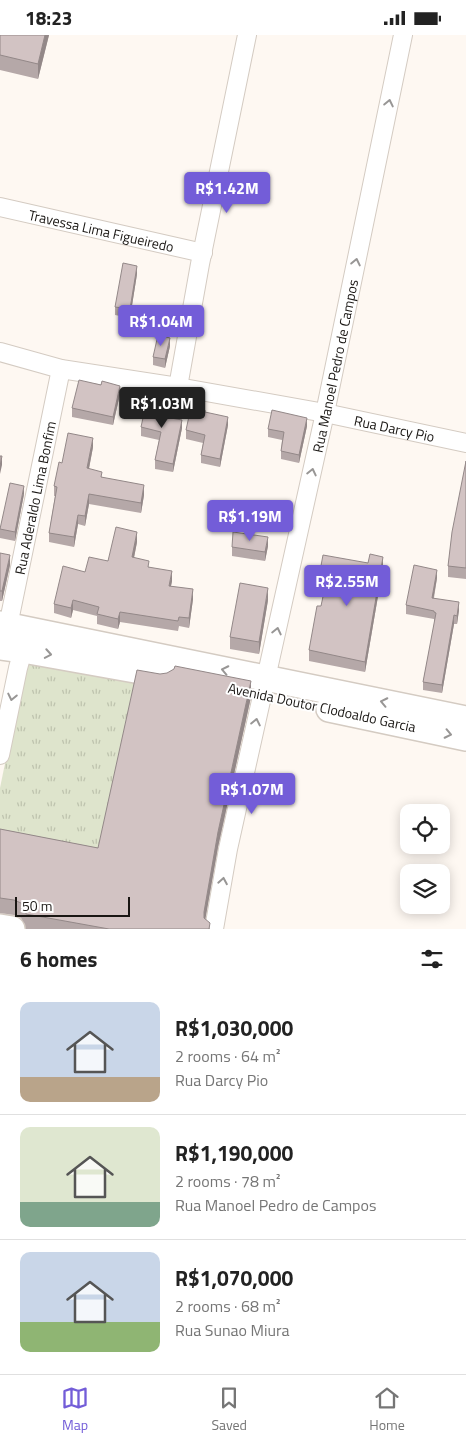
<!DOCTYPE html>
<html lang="en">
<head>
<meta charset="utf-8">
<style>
  body { margin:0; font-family:"Titillium Web",sans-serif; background:#f6f6f6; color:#222; height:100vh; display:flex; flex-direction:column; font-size:19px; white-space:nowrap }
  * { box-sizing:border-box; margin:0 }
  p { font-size:16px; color:#767676 }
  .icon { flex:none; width:28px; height:28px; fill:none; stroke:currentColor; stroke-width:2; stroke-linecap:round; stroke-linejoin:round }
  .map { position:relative; height:894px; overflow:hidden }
  .drawer { display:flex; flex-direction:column; background:#fff; flex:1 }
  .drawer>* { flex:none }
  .controls { position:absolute; left:400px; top:769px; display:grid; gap:10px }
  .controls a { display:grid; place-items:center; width:50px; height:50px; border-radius:10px; background:#fff; box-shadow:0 2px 12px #0003; font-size:25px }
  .scale { position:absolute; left:15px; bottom:12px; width:115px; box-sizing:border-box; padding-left:5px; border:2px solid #191613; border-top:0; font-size:14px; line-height:18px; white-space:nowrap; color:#191613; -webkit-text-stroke:4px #fff; paint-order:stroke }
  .price { position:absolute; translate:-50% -42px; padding:0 11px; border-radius:5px; background:#735dd8; color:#fff; font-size:16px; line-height:32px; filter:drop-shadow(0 1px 2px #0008) }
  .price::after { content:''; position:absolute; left:50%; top:30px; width:15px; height:11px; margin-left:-8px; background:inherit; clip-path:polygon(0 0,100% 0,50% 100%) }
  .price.active { background:#222; color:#fff }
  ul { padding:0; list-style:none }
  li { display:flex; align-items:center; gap:15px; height:125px; padding:0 20px }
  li+li { border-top:1px solid #e0e0e0 }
  li span { display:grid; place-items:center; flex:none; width:140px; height:100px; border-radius:10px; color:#555 }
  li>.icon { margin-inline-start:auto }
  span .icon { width:60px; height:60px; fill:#fffc; stroke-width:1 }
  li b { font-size:21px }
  h2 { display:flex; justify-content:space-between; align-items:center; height:60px; padding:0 20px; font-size:21px }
  .status { display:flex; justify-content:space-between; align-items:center; height:35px; padding:0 25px; background:#fff; direction:ltr }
  .status svg { height:14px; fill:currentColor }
  .tabs { display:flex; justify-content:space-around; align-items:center; height:70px; border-top:1px solid #e0e0e0; background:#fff; font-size:14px; color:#767676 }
  .tabs a { display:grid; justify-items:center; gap:2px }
  .tabs .active { color:#735dd8 }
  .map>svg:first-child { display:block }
  .grass { fill:url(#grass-tufts) }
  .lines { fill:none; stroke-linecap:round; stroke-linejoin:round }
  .street-casing { stroke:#d4cbc2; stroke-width:20 }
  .secondary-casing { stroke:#d4cbc2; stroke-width:28 }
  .street { stroke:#fff; stroke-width:18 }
  .secondary { stroke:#fff; stroke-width:25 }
  .wall { fill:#b5a8a8 }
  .shaded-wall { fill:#938888 }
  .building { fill:#d2c3c3; stroke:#938888 }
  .oneway { stroke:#989695 }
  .labels { text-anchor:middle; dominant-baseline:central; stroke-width:4; stroke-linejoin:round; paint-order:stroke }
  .street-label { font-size:14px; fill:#191613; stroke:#fff }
</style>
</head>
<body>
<div class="status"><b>18:23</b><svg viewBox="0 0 49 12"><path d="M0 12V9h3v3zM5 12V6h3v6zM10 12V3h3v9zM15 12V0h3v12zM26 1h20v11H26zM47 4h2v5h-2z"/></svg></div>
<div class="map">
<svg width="466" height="894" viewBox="0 0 466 894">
  <defs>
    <pattern id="grass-tufts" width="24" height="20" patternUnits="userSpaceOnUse" patternTransform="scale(1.25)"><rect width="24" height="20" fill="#dee4cc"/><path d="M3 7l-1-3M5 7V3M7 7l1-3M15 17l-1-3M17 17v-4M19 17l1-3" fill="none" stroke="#bec3ae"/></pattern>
  </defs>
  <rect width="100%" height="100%" fill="#fef8f2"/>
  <path class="grass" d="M28 621 139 639 98 828 0 810V753L24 635Z"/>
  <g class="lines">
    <g class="street-casing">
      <g id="street">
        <path id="s1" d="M0 172 203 218"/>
        <path id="s2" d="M0 317 61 334 178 352 325 378 466 408"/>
        <path d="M178 352 200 229 247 0"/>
        <path id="s3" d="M8 591 61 334"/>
        <path d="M0 720 18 633 23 615"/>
        <path id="s4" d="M214 894 228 814 325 378 403 0"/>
      </g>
    </g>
    <g class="secondary-casing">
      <path id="secondary" d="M0 589 466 684
        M0 612 23 615 163 640
        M329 674 466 703
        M0 892 12 894"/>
    </g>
    <use href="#street" class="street"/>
    <use href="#secondary" class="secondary"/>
  </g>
  <path class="wall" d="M0 0H49L38 44 0 35Z
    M137 239 130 283 115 280V272Z
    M170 311 165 333 153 330V322Z
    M120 359 113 390 72 382V373Z
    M164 372 162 381 182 393 173 437 155 434V425L159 405 141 401V392Z
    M205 377 228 390 220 432 201 428V420L203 408 186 404V395Z
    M307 391 299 428 281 424V416L282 405 268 402V394Z
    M93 412 89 434 102 442 144 460 141 478 89 469 85 491 78 489 74 512 49 507V498L55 461H54V451L62 428Z
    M466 426V544L448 542V531Z
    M24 459 15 506 0 503V494Z
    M137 507 134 523 172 546 171 551 193 564 189 593 179 591 178 596 120 587 118 594 97 589V581L73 575 71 583 54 578V569L85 537 108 526Z
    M268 511 265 526 232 521V512Z
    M0 518 10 530 2 566H0Z
    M383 532 365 637 309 626V615L321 571 326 548 320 547V536Z
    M437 543 434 563 459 575 457 589H454L442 658 423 655V647L435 586H434V584L406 579V570Z
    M268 565 259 619 230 614V602Z
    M251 662 218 812 205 884 210 894H26L25 889 21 883 14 880 0 878V794L98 813Z"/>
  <path class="shaded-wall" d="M45 0H49L38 44V29Z
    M137 231V239L130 283V274Z
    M170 303V311L165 333V324Z
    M120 351V359L113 390V382Z
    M164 363V372L160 389V381Z
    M228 382V390L220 432V424Z
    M307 383V391L299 428V420Z
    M182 385V393L173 437V429Z
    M93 403V412L87 443V433Z
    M2 421V430L0 439V431Z
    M144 450V460L141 478V468Z
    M24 451V459L15 506V497Z
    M89 459V469L85 491V481Z
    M78 480V489L74 512V502Z
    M137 497V507L132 532V522Z
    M268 502V511L265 526V517Z
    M10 520V530L2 566V556Z
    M383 522V532L365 637V627Z
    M437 535V543L432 571V563Z
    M172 536V546L169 560V551Z
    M268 553V565L259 619V607Z
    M193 554V564L189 593V583Z
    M73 565V575L71 583V573Z
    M459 567V575L457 589V581Z
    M120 577V587L118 594V584Z
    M454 580V589L442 658V650Z
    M251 646V662L218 812 204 892V877L218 797Z"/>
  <path class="building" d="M0 0H45L38 29 0 20Z
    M123 228 137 231 130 274 115 272Z
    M158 300 170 303 165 324 153 322Z
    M79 345 101 350 102 346 120 351 113 382 72 373Z
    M148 360 164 363 160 381 182 385 173 429 155 425 161 397 141 392Z
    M191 372 205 375V377L228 382 220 424 201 420 205 400 186 395Z
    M272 375 307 383 299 420 281 416 284 397 268 394Z
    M68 398 93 403 87 433 102 437 101 442 144 450 141 468 89 459 85 481 78 480 74 502 49 498 57 452 54 451 59 427 62 428Z
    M0 421H2L0 431Z
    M466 426V533L448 531 452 497Z
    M10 448 24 451 15 497 0 494Z
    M116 492 137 497 132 522 149 526 148 532 172 536 169 551 193 554 189 583 179 582 178 586 120 577 118 584 97 579 99 572 73 565 71 573 54 569 63 531 85 537 89 522 108 526Z
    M233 497 268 502 265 517 232 512Z
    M0 518 10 520 2 556H0Z
    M370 519 383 522 365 627 309 615 317 571H321L328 538 320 536 323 520 368 528Z
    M414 530 437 535 432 563 459 567 457 581 454 580 442 650 423 647 436 578 434 577V576L406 570Z
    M240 548 268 553 259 607 230 602Z
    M175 631 251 646 218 797 204 877V883L210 888 209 894H109L26 879 25 873 21 868 14 865 0 863V794L98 813 137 635 160 639 167 638 174 634Z"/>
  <defs><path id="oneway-chevron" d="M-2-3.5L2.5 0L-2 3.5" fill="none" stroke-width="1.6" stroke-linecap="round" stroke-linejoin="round" transform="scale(1.25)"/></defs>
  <g class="oneway">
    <use href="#oneway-chevron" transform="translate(389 68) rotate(-78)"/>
    <use href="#oneway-chevron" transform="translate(356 227) rotate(-78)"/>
    <use href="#oneway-chevron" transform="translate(312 437) rotate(-77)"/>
    <use href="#oneway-chevron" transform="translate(277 596) rotate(-77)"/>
    <use href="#oneway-chevron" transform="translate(48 619) rotate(10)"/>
    <use href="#oneway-chevron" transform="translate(225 635) rotate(-168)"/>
    <use href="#oneway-chevron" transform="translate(12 662) rotate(102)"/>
    <use href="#oneway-chevron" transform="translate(384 667) rotate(-168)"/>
    <use href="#oneway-chevron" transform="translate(256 687) rotate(-78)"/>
    <use href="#oneway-chevron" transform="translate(448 699) rotate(12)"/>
    <use href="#oneway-chevron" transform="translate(223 846) rotate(-80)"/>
  </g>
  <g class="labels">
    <g class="street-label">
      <text stroke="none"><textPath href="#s1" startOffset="104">Travessa Lima Figueiredo</textPath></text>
      <text stroke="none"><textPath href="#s4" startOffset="576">Rua Manoel Pedro de Campos</textPath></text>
      <text stroke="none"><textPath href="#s2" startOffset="402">Rua Darcy Pio</textPath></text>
      <text stroke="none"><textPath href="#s3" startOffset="131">Rua Aderaldo Lima Bonfim</textPath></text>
      <text transform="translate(322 672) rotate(12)">Avenida Doutor Clodoaldo Garcia</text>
    </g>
  </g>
</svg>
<div class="controls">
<a><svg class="icon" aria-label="locate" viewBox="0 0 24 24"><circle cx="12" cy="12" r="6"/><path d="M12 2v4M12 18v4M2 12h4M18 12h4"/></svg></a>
<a><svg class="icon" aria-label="layers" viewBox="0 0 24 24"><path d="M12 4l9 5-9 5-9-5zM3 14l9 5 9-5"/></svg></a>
</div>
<div class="scale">50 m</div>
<b class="price" style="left:227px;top:179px">R$1.42M</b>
<b class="price" style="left:161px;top:312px">R$1.04M</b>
<b class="price active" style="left:162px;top:394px">R$1.03M</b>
<b class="price" style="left:250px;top:507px">R$1.19M</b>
<b class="price" style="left:347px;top:572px">R$2.55M</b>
<b class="price" style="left:252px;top:780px">R$1.07M</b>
</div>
<section class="drawer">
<h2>6 homes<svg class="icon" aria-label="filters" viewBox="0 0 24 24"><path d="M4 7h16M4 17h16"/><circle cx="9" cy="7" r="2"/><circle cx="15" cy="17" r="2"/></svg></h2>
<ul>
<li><span style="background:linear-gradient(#c9d6e8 75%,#b9a48a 0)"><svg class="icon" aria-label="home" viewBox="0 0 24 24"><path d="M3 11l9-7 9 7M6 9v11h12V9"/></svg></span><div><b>R$1,030,000</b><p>2 rooms · 64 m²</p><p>Rua Darcy Pio</p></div></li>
<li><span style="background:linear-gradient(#dfe7d0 75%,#7fa58c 0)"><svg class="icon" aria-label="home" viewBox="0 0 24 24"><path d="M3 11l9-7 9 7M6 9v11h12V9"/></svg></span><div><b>R$1,190,000</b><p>2 rooms · 78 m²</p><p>Rua Manoel Pedro de Campos</p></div></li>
<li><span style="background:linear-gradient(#c9d6e8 70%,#8fb573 0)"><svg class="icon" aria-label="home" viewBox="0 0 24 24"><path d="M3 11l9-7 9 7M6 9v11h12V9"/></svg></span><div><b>R$1,070,000</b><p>2 rooms · 68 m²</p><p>Rua Sunao Miura</p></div></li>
</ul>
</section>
<nav class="tabs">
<a class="active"><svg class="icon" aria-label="map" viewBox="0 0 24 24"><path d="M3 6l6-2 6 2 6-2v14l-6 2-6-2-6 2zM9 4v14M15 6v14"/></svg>Map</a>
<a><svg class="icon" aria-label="saved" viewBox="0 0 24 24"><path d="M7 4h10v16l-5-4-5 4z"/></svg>Saved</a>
<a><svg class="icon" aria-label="home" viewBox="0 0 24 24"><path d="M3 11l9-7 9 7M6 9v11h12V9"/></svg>Home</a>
</nav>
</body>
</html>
